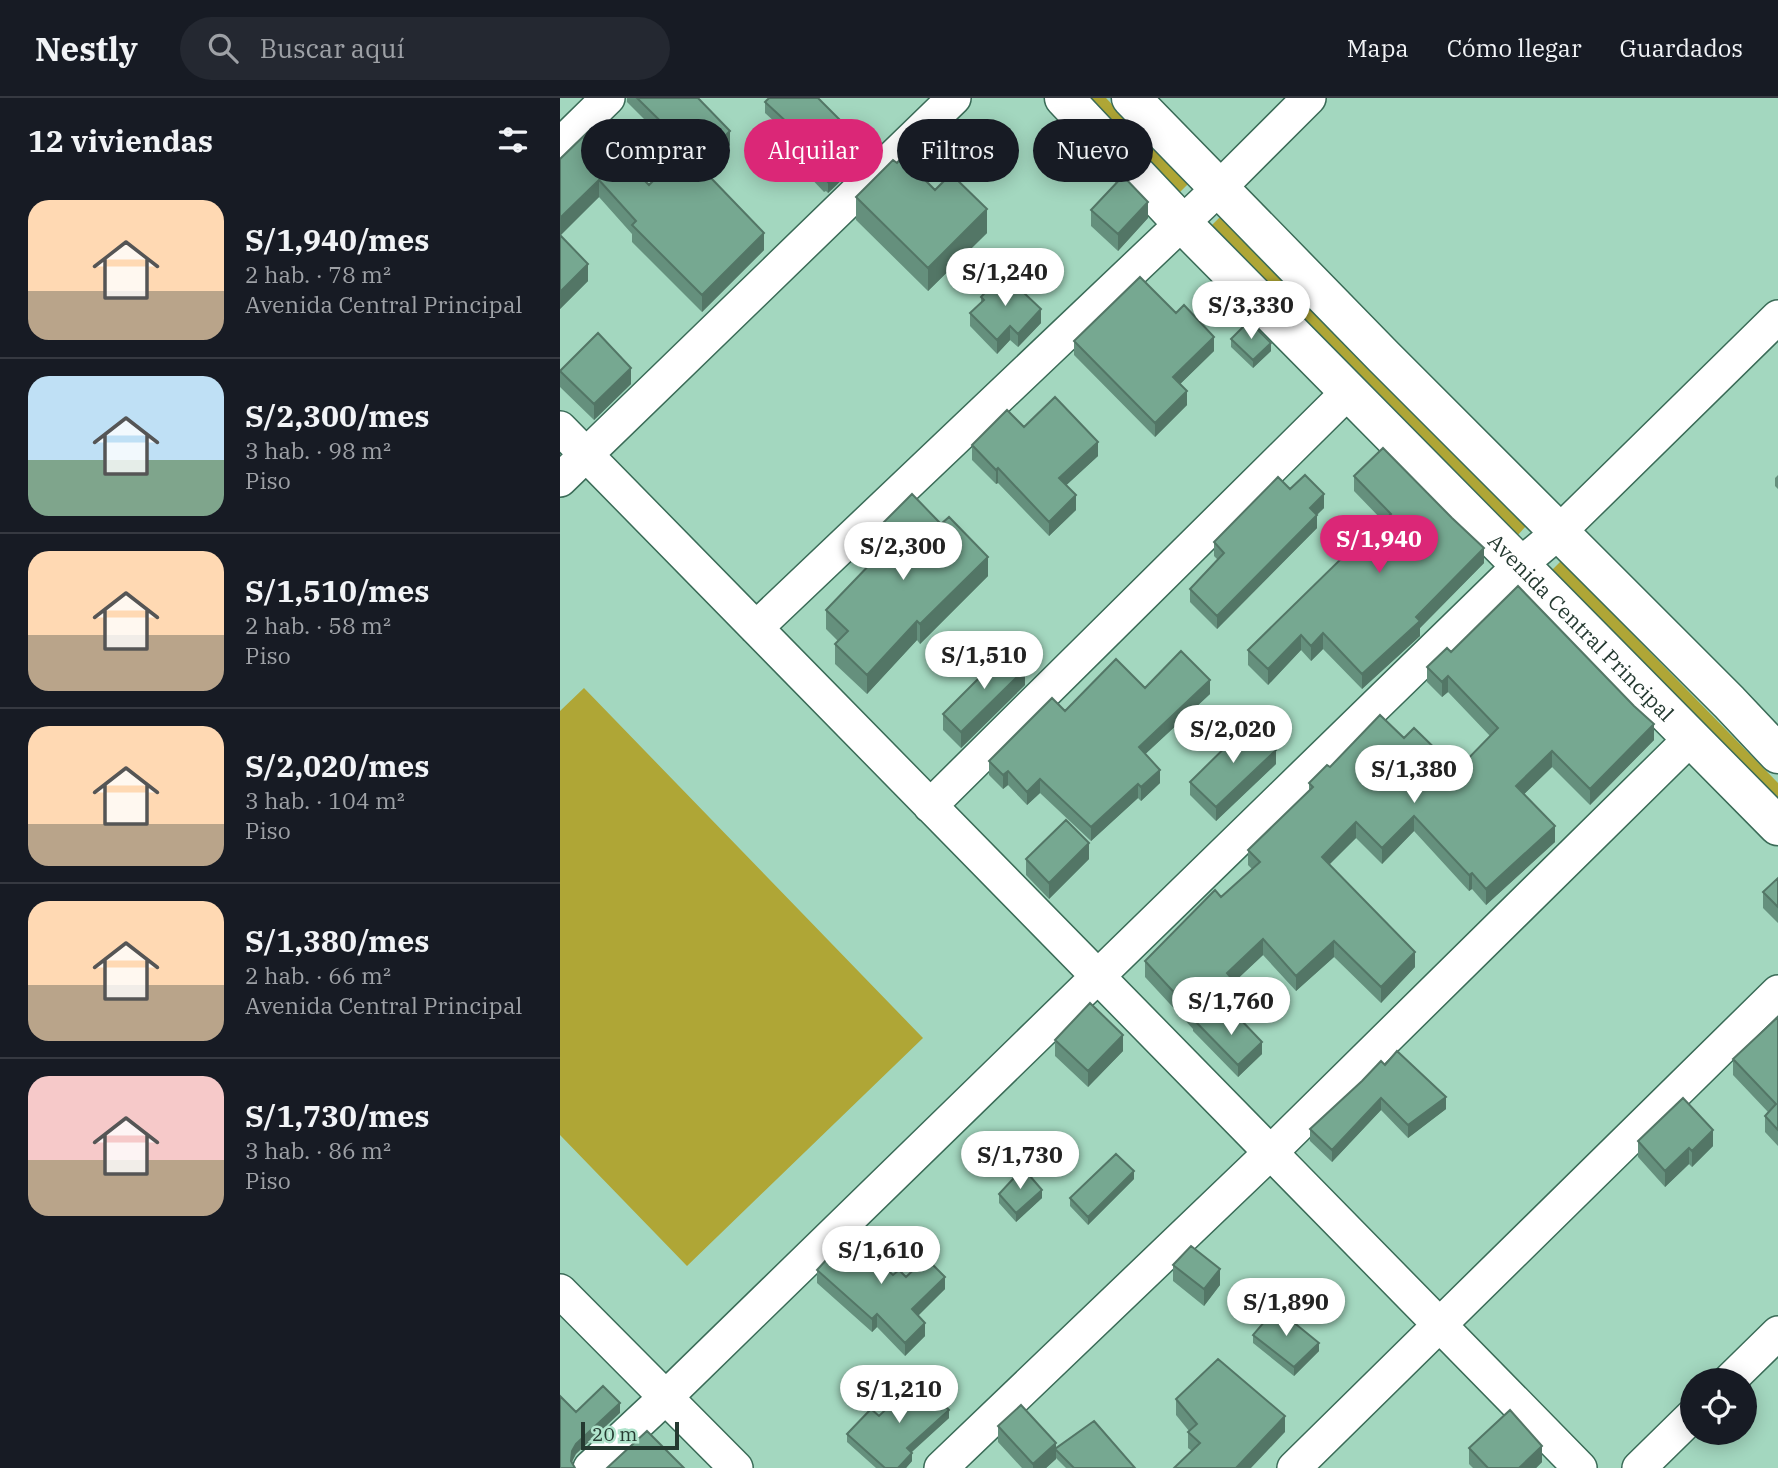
<!DOCTYPE html>
<html lang="es">
<head>
<meta charset="utf-8">
<style>
  body { margin:0; font-family:"IBM Plex Serif",serif; background:#242831; color:#f1f3f6; height:100vh; display:flex; flex-direction:column; font-size:26px; white-space:nowrap }
  * { box-sizing:border-box; margin:0 }
  p { font-size:23px; color:#9ea1a6 }
  .icon { flex:none; width:38px; height:38px; fill:none; stroke:currentColor; stroke-width:2; stroke-linecap:round; stroke-linejoin:round }
  .map { position:relative; flex:1; overflow:hidden }
  .details { display:flex; flex-direction:column; background:#171b24; width:560px }
  .details>* { flex:none }
  .hud { position:absolute; left:21px; top:21px; width:665px; height:63px; display:flex; gap:14px }
  .tools { position:absolute; left:1120px; top:1270px; display:grid; gap:14px }
  .tools a { display:grid; place-items:center; width:77px; height:77px; border-radius:50%; background:#171b24; box-shadow:0 4px 18px #0003; font-size:35px }
  .scale { position:absolute; left:21px; bottom:18px; width:98px; box-sizing:border-box; padding-left:7px; border:4px solid #243930; border-top:0; font-size:19px; line-height:24px; white-space:nowrap; color:#243930; -webkit-text-stroke:5px #b0e4cc; paint-order:stroke }
  .price { position:absolute; translate:-50% -60px; padding:0 16px; border-radius:24px; background:#fff; color:#222; font-size:23px; line-height:46px; filter:drop-shadow(0 2px 4px #0008) }
  .price::after { content:''; position:absolute; left:50%; top:42px; width:21px; height:16px; margin-left:-10px; background:inherit; clip-path:polygon(0 0,100% 0,50% 100%) }
  .price.on { background:#db2777; color:#fff }
  ul { padding:0; list-style:none }
  li { display:flex; align-items:center; gap:21px; height:175px; padding:0 28px }
  li+li { border-top:2px solid #363941 }
  li span { display:grid; place-items:center; flex:none; width:196px; height:140px; border-radius:21px; color:#555 }
  li>.icon { margin-inline-start:auto }
  span .icon { width:84px; height:84px; fill:#fffc; stroke-width:1 }
  li b { font-size:30px }
  h2 { display:flex; justify-content:space-between; align-items:center; height:84px; padding:0 28px; font-size:30px }
  .tag { padding:0 24px; border-radius:32px; background:#171b24; box-shadow:0 4px 18px #0003; font-size:24px; line-height:63px }
  .tag.on { background:#db2777; color:#fff }
  header { display:flex; align-items:center; gap:42px; box-sizing:border-box; height:98px; padding:0 35px; background:#171b24; border-bottom:2px solid #363941 }
  header strong { font-size:33px }
  nav { display:flex; gap:38px; margin-inline-start:auto; font-size:24px }
  .search { width:490px; height:63px; background:#242831; display:flex; align-items:center; gap:18px; box-sizing:border-box; padding:0 24px; border-radius:38px; color:#9ea1a6; font-size:26px }
  main { display:flex; flex:1; min-height:0 }
  .map>svg:first-child { display:block }
  .green { fill:#afa636 }
  .lines { fill:none; stroke-linecap:round; stroke-linejoin:round }
  .minor-casing { stroke:#3a6b57; stroke-width:36 }
  .tertiary-casing { stroke:#3a6b57; stroke-width:41 }
  .minor { stroke:#fff; stroke-width:33 }
  .tertiary { stroke:#fff; stroke-width:38 }
  .wall { fill:#65907d }
  .shaded-wall { fill:#537666 }
  .building { fill:#76a891; stroke:#537666; stroke-width:2 }
  .labels { text-anchor:middle; dominant-baseline:central; stroke-width:6; stroke-linejoin:round; paint-order:stroke }
  .street-label { font-size:21px; fill:#243930; stroke:#b0e4cc }
</style>
</head>
<body>
<header>
<strong>Nestly</strong>
<div class="search"><svg class="icon" aria-label="search" viewBox="0 0 24 24"><circle cx="10" cy="10" r="6"/><path d="M15 15l6 6"/></svg>Buscar aquí</div>
<nav><a>Mapa</a><a>Cómo llegar</a><a>Guardados</a></nav>
</header>
<main>
<section class="details">
<h2>12 viviendas<svg class="icon" aria-label="filters" viewBox="0 0 24 24"><path d="M4 7h16M4 17h16"/><circle cx="9" cy="7" r="2"/><circle cx="15" cy="17" r="2"/></svg></h2>
<ul>
<li><span style="background:linear-gradient(#ffd9b3 65%,#b9a48a 0)"><svg class="icon" aria-label="home" viewBox="0 0 24 24"><path d="M3 11l9-7 9 7M6 9v11h12V9"/></svg></span><div><b>S/1,940/mes</b><p>2 hab. · 78 m²</p><p>Avenida Central Principal</p></div></li>
<li><span style="background:linear-gradient(#bfe0f5 60%,#7fa58c 0)"><svg class="icon" aria-label="home" viewBox="0 0 24 24"><path d="M3 11l9-7 9 7M6 9v11h12V9"/></svg></span><div><b>S/2,300/mes</b><p>3 hab. · 98 m²</p><p>Piso</p></div></li>
<li><span style="background:linear-gradient(#ffd9b3 60%,#b9a48a 0)"><svg class="icon" aria-label="home" viewBox="0 0 24 24"><path d="M3 11l9-7 9 7M6 9v11h12V9"/></svg></span><div><b>S/1,510/mes</b><p>2 hab. · 58 m²</p><p>Piso</p></div></li>
<li><span style="background:linear-gradient(#ffd9b3 70%,#b9a48a 0)"><svg class="icon" aria-label="home" viewBox="0 0 24 24"><path d="M3 11l9-7 9 7M6 9v11h12V9"/></svg></span><div><b>S/2,020/mes</b><p>3 hab. · 104 m²</p><p>Piso</p></div></li>
<li><span style="background:linear-gradient(#ffd9b3 60%,#b9a48a 0)"><svg class="icon" aria-label="home" viewBox="0 0 24 24"><path d="M3 11l9-7 9 7M6 9v11h12V9"/></svg></span><div><b>S/1,380/mes</b><p>2 hab. · 66 m²</p><p>Avenida Central Principal</p></div></li>
<li><span style="background:linear-gradient(#f6c9c9 60%,#b9a48a 0)"><svg class="icon" aria-label="home" viewBox="0 0 24 24"><path d="M3 11l9-7 9 7M6 9v11h12V9"/></svg></span><div><b>S/1,730/mes</b><p>3 hab. · 86 m²</p><p>Piso</p></div></li>
</ul>
</section>
<div class="map">
<svg width="1218" height="1370" viewBox="0 0 1218 1370">
  <rect width="100%" height="100%" fill="#a3d7bf"/>
  <path class="green" d="M525 0H546L628 86 618 96Z
    M661 118 967 427 957 438 650 129Z
    M1001 463 1218 685V703L992 472Z
    M24 590 363 940 127 1168 0 1037V613Z"/>
  <g class="lines">
    <g class="minor-casing">
      <path id="minor" d="M0 47 48 0
        M0 330 1020 1370
        M0 382 394 0
        M196 530 658 91 749 0
        M370 708 788 294
        M0 1193 176 1370
        M1169 1283 1218 1235
        M30 1370 107 1298 961 466 999 434 1218 219
        M381 1370 711 1054 1132 639
        M734 1370 1218 894
        M1079 1370 1132 1318"/>
    </g>
    <g class="tertiary-casing">
      <g id="tertiary">
        <path id="s1" d="M504 0 622 125 1218 728"/>
        <path d="M571 0 823 258 1169 604 1218 656"/>
      </g>
    </g>
    <use href="#minor" class="minor"/>
    <use href="#tertiary" class="tertiary"/>
  </g>
  <path class="wall" d="M67 0H138L170 47 143 72 204 152 142 214 72 144V136L39 99 0 137 28 183 0 211V61L89 87 119 56 67 4Z
    M205 4H261L306 59 268 95 266 93 264 94 244 73V62L250 56 205 15Z
    M337 65 375 92 427 135 368 193 296 122V99Z
    M531 112 588 120 558 153 531 128Z
    M421 199 481 225 458 249 450 242 437 256 410 228V215L421 205Z
    M671 241 711 253 693 270 671 249Z
    M514 243 654 253 620 286 627 307 595 339 514 257Z
    M0 273 71 286 34 322 0 289Z
    M464 329 538 358 506 387 516 412 489 438 438 385 436 386 412 362V347Z
    M1218 377V391L1215 388V380Z
    M794 378 924 465 860 530V538L802 591 763 551 751 563 741 552 708 587 688 567V552L789 458 823 423 794 393Z
    M730 391 764 410 757 417V430L657 531 630 504V491L658 462 654 458V444Z
    M312 436 428 478 360 546 357 542 307 596 275 566V546L278 543 266 531V512L311 465V458L313 456Z
    M891 554 1094 642 1030 707 992 669 964 696 995 744 926 807 912 791 909 793 854 733 822 766 796 740 769 766 855 869 821 905 774 859 736 893 703 857 671 887V896L645 921 702 956 678 979 633 933V931L585 879V863L661 799 692 771 688 767V752L749 693V685L770 669 844 640 897 672 930 638 888 594 882 599 867 584V569Z
    M465 587 401 650 383 632V616Z
    M585 590 650 596 585 656 600 685 581 703 578 700 531 743 480 695 467 707 448 687 443 691 429 677V663L505 613Z
    M716 666 656 723 630 697V684Z
    M466 761H529L489 801 466 777Z
    M1218 780V825L1203 810V794Z
    M1218 919V1048L1205 1034V1018L1208 1014 1173 977V961Z
    M495 942 563 953 528 989 495 958Z
    M825 967 886 1011 848 1040 821 1012 772 1064 750 1043V1031Z
    M1078 1043 1153 1048 1132 1069 1129 1066 1105 1089 1078 1059Z
    M574 1081 528 1127 510 1108V1100Z
    M439 1096 482 1100 456 1124 439 1105Z
    M613 1167 660 1187 644 1208 613 1183Z
    M257 1172 333 1177 346 1179 385 1191 358 1217 365 1238 345 1258 317 1229 312 1234 257 1185Z
    M693 1237 759 1253 734 1278 693 1245Z
    M616 1301 725 1334 632 1353 628 1350V1334L629 1333 616 1317Z
    M319 1318 389 1320 352 1354V1363L346 1370H316L287 1344V1336Z
    M438 1328 496 1351 575 1370H506L496 1360V1361L486 1370H462L438 1344Z
    M909 1350 982 1364 976 1370H913L909 1366Z"/>
  <path class="shaded-wall" d="M170 33V47L140 76V62Z
    M306 48V59L268 95V84Z
    M39 82V99L0 138V120Z
    M588 104V120L558 153V136Z
    M427 111V135L368 193V170Z
    M204 135V152L142 214V197Z
    M28 166V183L0 211V194Z
    M481 211V225L458 249V236Z
    M450 228V242L437 256V242Z
    M654 239V253L613 293V279Z
    M711 245V253L693 270V262Z
    M71 270V286L34 322V306Z
    M627 293V307L595 339V325Z
    M538 344V358L499 394V380Z
    M438 370V385L436 386V372Z
    M764 396V410L750 423V410Z
    M516 397V412L489 438V424Z
    M757 417V430L657 531V518Z
    M924 450V465L860 530V538L802 591V576Z
    M428 459V478L360 546V526Z
    M357 523V542L307 596V577Z
    M763 535V551L751 563V548Z
    M741 537V552L708 587V571Z
    M465 571V587L401 650V634Z
    M888 578V594L882 599V584Z
    M650 582V596L579 662V649Z
    M1094 626V642L1030 707V691Z
    M716 652V666L656 723V709Z
    M992 653V669L956 704V688Z
    M600 672V685L581 703V689Z
    M448 673V687L443 691V677Z
    M480 681V695L467 707V694Z
    M578 686V700L531 743V729Z
    M854 718V733L822 766V750Z
    M796 724V740L762 774V759Z
    M995 728V744L926 807V791Z
    M529 745V761L489 801V785Z
    M912 775V791L909 793V777Z
    M703 841V857L671 887V896L639 927 634 921V916L667 875Z
    M774 843V859L736 893V878Z
    M855 854V869L821 905V889Z
    M563 937V953L528 989V973Z
    M702 944V956L678 979V967Z
    M886 999V1011L848 1040V1027Z
    M821 1000V1012L772 1064V1052Z
    M1153 1032V1048L1132 1069V1053Z
    M1129 1050V1066L1105 1089V1073Z
    M574 1073V1081L528 1127V1119Z
    M482 1092V1100L456 1124V1115Z
    M660 1171V1187L644 1208V1191Z
    M385 1179V1191L352 1224V1211Z
    M317 1216V1229L312 1234V1221Z
    M365 1225V1238L345 1258V1245Z
    M759 1245V1253L734 1278V1269Z
    M60 1305V1315L16 1356 12 1364 11 1370 12 1353 16 1346Z
    M389 1312V1320L347 1358V1350Z
    M725 1318V1334L691 1370H676Z
    M496 1345V1361L486 1370H473V1366Z
    M982 1348V1364L976 1370H959Z
    M352 1355V1363L346 1370H338Z"/>
  <path class="building" d="M77 0H138L170 33 140 62Z
    M209 0H258L306 48 268 84 266 82 264 83 244 62 255 50 205 4Z
    M32 30 89 87 124 52 204 135 142 197 72 127 76 123 39 82 0 120V61Z
    M342 59 375 92 391 76 427 111 368 170 296 99 333 62 337 65Z
    M563 78 588 104 558 136 531 112Z
    M0 137 28 166 0 194Z
    M443 175 481 211 458 236 450 228 437 242 410 215 424 202 421 199Z
    M580 179 616 215 624 207 654 239 613 279 627 293 595 325 514 243Z
    M689 223 711 245 693 262 671 241Z
    M38 235 71 270 34 306 0 273Z
    M495 299 538 344 499 380 516 397 489 424 438 370 436 372 412 347 447 312 464 329Z
    M823 350 892 420 924 450 856 519 860 523 802 576 763 535 751 548 741 537 708 571 688 552 787 455 789 458 831 416 794 378Z
    M745 377 764 396 750 410 757 417 657 518 630 491 664 455 654 444 718 379 730 391Z
    M352 396 381 426 389 419 428 459 360 526 357 523 307 577 275 546 288 533 266 512 315 461 311 458 323 447 312 436Z
    M958 488 1074 608 1094 626 1030 691 992 653 956 688 995 728 926 791 912 775 909 777 854 718 822 750 796 724 762 759 855 854 821 889 774 843 736 878 703 841 667 875 671 880 634 916 585 863 655 792 661 799 700 764 688 752 753 689 749 685 767 667 770 669 820 617 844 640 854 630 897 672 938 630 888 578 882 584 867 569 887 550 891 554Z
    M446 553 465 571 401 634 383 616Z
    M621 553 650 582 579 649 600 672 581 689 578 686 531 729 480 681 467 694 448 673 443 677 429 663 492 600 505 613 556 561 585 590Z
    M690 625 716 652 656 709 630 684Z
    M506 722 529 745 489 785 466 761Z
    M1218 780V809L1203 794Z
    M530 905 563 937 528 973 495 942Z
    M1218 919V1032L1205 1018 1216 1006 1173 961Z
    M633 921H680L702 944 678 967Z
    M837 953 886 999 848 1027 821 1000 772 1052 750 1031 802 983 821 963 825 967Z
    M1123 1000 1153 1032 1132 1053 1129 1050 1105 1073 1078 1043Z
    M556 1056 574 1073 528 1119 510 1100Z
    M463 1070 482 1092 456 1115 439 1096Z
    M289 1137 333 1177 339 1172 346 1179 366 1160 385 1179 352 1211 365 1225 345 1245 317 1216 312 1221 257 1172Z
    M631 1148 660 1171 644 1191 613 1167Z
    M716 1210 759 1245 734 1269 693 1237Z
    M658 1261 725 1318 676 1370H614L640 1345 628 1334 637 1326 616 1301Z
    M359 1280 389 1312 347 1350 352 1355 338 1370H325L287 1336 311 1311 319 1318Z
    M43 1288 60 1305 16 1346 12 1353 11 1363 15 1370H0V1298L16 1314Z
    M461 1307 496 1345 473 1366 438 1328Z
    M950 1312 982 1348 959 1370H928L909 1350Z
    M534 1323 575 1370H514L495 1351Z
    M87 1333 124 1370H47Z"/>
  <g class="labels">
    <g class="street-label">
      <text stroke="none"><textPath href="#s1" startOffset="740">Avenida Central Principal</textPath></text>
    </g>
  </g>
</svg>
<div class="tools">
<a><svg class="icon" aria-label="locate" viewBox="0 0 24 24"><circle cx="12" cy="12" r="6"/><path d="M12 2v4M12 18v4M2 12h4M18 12h4"/></svg></a>
</div>
<div class="scale">20 m</div>
<b class="price" style="left:445px;top:210px">S/1,240</b>
<b class="price" style="left:691px;top:243px">S/3,330</b>
<b class="price on" style="left:819px;top:477px">S/1,940</b>
<b class="price" style="left:343px;top:484px">S/2,300</b>
<b class="price" style="left:424px;top:593px">S/1,510</b>
<b class="price" style="left:673px;top:667px">S/2,020</b>
<b class="price" style="left:854px;top:707px">S/1,380</b>
<b class="price" style="left:671px;top:939px">S/1,760</b>
<b class="price" style="left:460px;top:1093px">S/1,730</b>
<b class="price" style="left:321px;top:1188px">S/1,610</b>
<b class="price" style="left:726px;top:1240px">S/1,890</b>
<b class="price" style="left:339px;top:1327px">S/1,210</b>
<div class="hud">
<a class="tag">Comprar</a>
<a class="tag on">Alquilar</a>
<a class="tag">Filtros</a>
<a class="tag">Nuevo</a>
</div>
</div>
</main>
</body>
</html>
